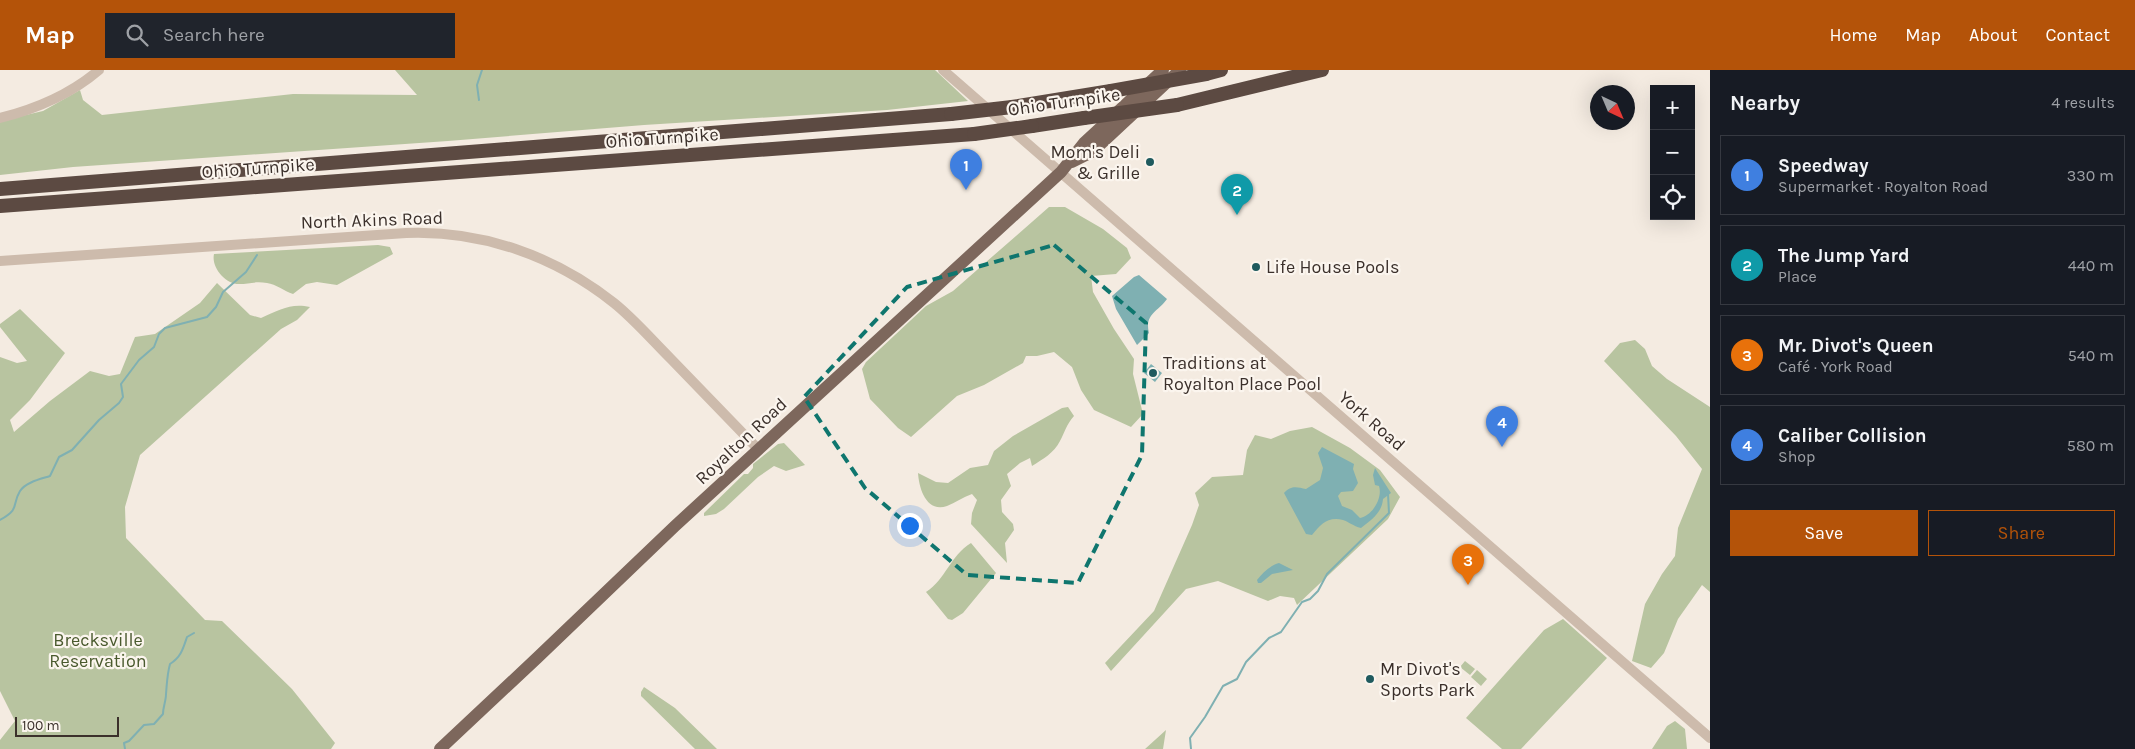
<!DOCTYPE html>
<html lang="en">
<head>
<meta charset="utf-8">
<style>
  :root { --surface:#171b24; --page:#20242c; --text:#f1f3f6; --muted:#9ea1a6; --line:#363941; --accent:#b45309 }
  body { margin:0; font-family:Karla,sans-serif; background:var(--page); color:var(--text) }
  .controls { position:absolute; right:15px; top:15px; display:grid; overflow:hidden; border-radius:0px; box-shadow:0 5px 20px #0002 }
  .controls button { width:45px; height:45px; display:grid; place-items:center; padding:0; border:0; border-bottom:1px solid var(--line); background:var(--surface); color:var(--text); font:25px sans-serif }
  .compass { position:absolute; left:1590px; top:15px; width:45px; height:45px; border-radius:50%; background:var(--surface); box-shadow:0 5px 20px #0002; rotate:136deg }
  .scale { position:absolute; left:15px; bottom:12px; width:104px; box-sizing:border-box; padding-left:5px; border:2px solid #3b302b; border-top:0; font-size:14px; line-height:18px; white-space:nowrap; color:#3b302b; -webkit-text-stroke:4px #fbf5ee; paint-order:stroke }
  .you { position:absolute; left:909px; top:455px; width:18px; height:18px; margin:-12px; border:4px solid #fff; border-radius:50%; background:#1a73e8; box-shadow:0 0 0 8px #1a73e833 }
  .badge { display:grid; place-items:center; width:32px; height:32px; border-radius:50%; background:var(--accent); color:#fff; font-size:16px; font-weight:700 }
  .pin { position:absolute; translate:-50% -41px; filter:drop-shadow(0 1px 2px #0008) }
  .pin::after { content:''; position:absolute; top:26px; width:18px; height:15px; background:inherit; clip-path:polygon(0 0,100% 0,50% 100%) }
  .list { margin:0; padding:0; list-style:none }
  h2 { display:flex; justify-content:space-between; align-items:center; height:65px; margin:0; padding:0 20px; font-size:21px }
  h2 small { font-size:16px; font-weight:400; color:var(--muted) }
  .list li { display:grid; grid-template-columns:32px 1fr auto; gap:15px; align-items:center; box-sizing:border-box; height:80px; margin:0 10px 10px; padding:0 10px; border:1px solid var(--line); border-radius:0px }
  .list b { display:block; font-size:19px; white-space:nowrap }
  .list p { margin:0; font-size:16px; white-space:nowrap; color:var(--muted) }
  .list em { font-size:16px; font-style:normal; color:var(--muted) }
  .actions { display:flex; gap:10px; padding:15px 20px }
  .actions a { flex:1; padding:11px 0; border:1px solid var(--accent); border-radius:0px; text-align:center; font-size:18px; color:var(--accent) }
  .actions .main { background:var(--accent); color:#fff }
  .icon { flex:none; width:28px; height:28px; fill:none; stroke:currentColor; stroke-width:2; stroke-linecap:round; stroke-linejoin:round }
  .map { position:relative; flex:none; width:1710px; height:679px; overflow:hidden }
  header { display:flex; align-items:center; gap:30px; box-sizing:border-box; height:70px; padding:0 25px; background:var(--accent); color:#fff }
  header strong { font-size:24px }
  nav { display:flex; gap:28px; margin-inline-start:auto; font-size:18px }
  .search { width:350px; height:45px; background:var(--page); display:flex; align-items:center; gap:12px; box-sizing:border-box; padding:0 18px; border-radius:0px; color:var(--muted); font-size:19px }
  main { display:flex }
  aside { flex:1; background:var(--surface) }
  .map>svg:first-child { display:block }
</style>
</head>
<body>
<header>
<strong>Map</strong>
<div class="search"><svg class="icon" aria-label="search" viewBox="0 0 24 24"><circle cx="10" cy="10" r="6"/><path d="M15 15l6 6"/></svg>Search here</div>
<nav><a>Home</a><a>Map</a><a>About</a><a>Contact</a></nav>
</header>
<main>
<div class="map">
<svg width="1710" height="679" viewBox="0 0 1710 679">
  <rect width="100%" height="100%" fill="#f4ebe1"/>
  <path fill="#b8c4a0" d="M395,0H935L968,31L887,40L644,55L448,71L73,97L0,105V51L43,41L80,20L83,30L102,45L293,24L417,25Z
    M1049,137H1065L1103,159L1127,178L1131,188L1116,204L1091,206L1093,222L1114,259L1134,289L1133,304L1143,344L1131,357L1094,340L1081,320L1072,297L1054,282L1037,286H1026L1023,293L984,315L957,326L911,367L898,358L870,329L862,299L866,292L926,236L953,221Z
    M378,175L390,177L393,184L337,215L317,212L306,214L293,224C284,221 276,214 267,213C255,211 249,214 239,214C225,214 211,197 214,184Z
    M217,213L250,245L261,248C280,240 290,233 310,237L297,250L281,259L140,385L125,437L126,468L205,550L222,551L292,619L335,673L331,679H0V670L15,651L0,621V287L17,293L27,291L0,257V254L20,239L65,283L30,330L10,350L14,362L50,331L90,301L109,306L120,304L135,267L155,264L200,233Z
    M1635,270L1645,279L1652,296L1667,309L1710,337V522L1702,515L1678,549L1664,583L1651,598L1632,591L1645,534L1662,504L1675,486L1678,458L1702,399L1676,366L1604,291L1620,273Z
    M1068,337L1074,346C1066,355 1065,362 1060,371C1054,383 1043,389 1032,396L1030,388L1020,393L1007,404L1011,416L1001,430L1002,442L1013,454L1014,460L1005,473L1007,493L971,454L972,443L977,430L972,424C963,427 955,433 947,436C926,443 919,418 918,403L936,412L948,413L970,398L988,395L994,381L1013,366L1062,338Z
    M1312,357L1350,378L1380,400L1400,427L1388,449L1297,535L1294,528L1280,526L1268,531L1218,511L1186,519L1111,601L1105,593L1154,541L1192,455L1199,435L1195,423L1212,407L1243,405L1247,380L1255,365L1271,369L1290,361Z
    M784,373L805,395L786,401L774,396L758,407L724,439L716,444L704,446V443L744,404H748L753,398V394L778,374Z
    M971,473L996,503L963,543L952,550L948,549L926,522C946,509 950,486 971,473Z
    M1563,549L1607,588L1521,679H1502L1466,648L1544,560Z
    M1465,591L1475,599L1470,605L1460,597Z
    M1477,600L1487,609L1481,616L1471,607Z
    M644,617L675,638L717,679H695L641,626V622Z
    M1675,651L1685,659L1687,679H1652L1667,656Z
    M1166,660L1163,679H1145Z"/>
  <path fill="#7fb0b2" d="M1139,205L1167,229C1159,241 1144,244 1149,263L1137,275L1116,239L1112,226L1134,207Z
    M1151,294L1162,303L1155,312L1144,303Z
    M1322,377L1354,394L1353,399L1358,413L1353,421L1341,422L1338,426L1342,436L1352,440L1360,448C1372,446 1383,428 1379,416L1375,415L1373,405L1375,398L1391,423L1383,429C1382,443 1371,450 1361,458C1353,456 1349,452 1343,450C1328,446 1320,455 1312,465L1306,464L1284,423C1291,415 1297,417 1306,419L1320,410L1323,398L1318,383Z
    M1279,493L1293,500L1272,504L1261,513H1258L1257,510C1263,503 1269,496 1279,493Z"/>
  <g fill="none" stroke-linecap="round" stroke-linejoin="round">
    <path stroke="#7fb0b2" stroke-width="2" d="M479,30L477,15L482,0
      M0,450C21,438 11,436 20,421C26,412 41,409 50,406L59,387L72,380L99,350L119,333L123,327L121,314L139,290L154,277L159,264L165,258L207,247L216,237L223,222L246,202L257,185
      M125,679L124,673L129,671L144,655L154,654L163,644C163,637 166,631 166,624C167,613 167,605 170,594C181,587 183,579 187,567L194,563
      M1191,679L1190,668L1205,647L1223,616L1237,609L1246,592L1269,568L1281,562L1302,532L1310,529L1318,521L1327,504L1389,443L1388,424"/>
    <path stroke="#cdbbac" stroke-width="10" d="M943,0L1710,668
      M0,48C36,39 71,24 99,0
      M0,191L406,163C482,160 555,186 614,233C634,249 652,270 671,289C700,319 729,349 758,379"/>
    <path stroke="#7d675c" stroke-width="12" d="M1072,92L1092,82L1180,0
      M440,679L537,588L675,456L1061,102L1084,73L1163,0"/>
    <path stroke="#5c4a42" stroke-width="14" d="M1206,4L1221,0
      M1177,35L1322,0
      M1012,37L1111,21
      M1032,56L1084,48
      M0,119L951,44
      M0,136L974,64"/>
    <path stroke="#5c4a42" stroke-width="14" d="M1111,21L1206,4
      M951,44L1012,37
      M1084,48L1177,35
      M974,64L1032,56"/>
  </g>
  <path fill="none" stroke="#0f766e" stroke-width="4" stroke-dasharray="10 6" stroke-linejoin="round" d="M1054,175L1146,253L1142,385L1078,513L967,505L865,418L804,327L907,217Z"/>
  <g fill="#1f5a5e" stroke="#fbf5ee" stroke-width="2">
    <circle cx="1150" cy="92" r="5"/>
    <circle cx="1256" cy="197" r="5"/>
    <circle cx="1153" cy="303" r="5"/>
    <circle cx="1370" cy="609" r="5"/>
  </g>
  <g text-anchor="middle" dominant-baseline="central" stroke-width="4.5" stroke-linejoin="round" paint-order="stroke">
    <g font-size="18" fill="#3b302b" stroke="#fbf5ee">
      <text transform="translate(1064 32) rotate(-8)">Ohio Turnpike</text>
      <text transform="translate(662 68) rotate(-4)">Ohio Turnpike</text>
      <text transform="translate(258 98) rotate(-4)">Ohio Turnpike</text>
      <text transform="translate(372 150) rotate(-2)">North Akins Road</text>
      <text transform="translate(1372 351) rotate(41)">York Road</text>
      <text transform="translate(741 371) rotate(-43)">Royalton Road</text>
    </g>
    <g font-size="18" fill="#3b302b" stroke="#fbf5ee" text-anchor="start">
      <text x="1140" y="82" text-anchor="end">Mom's Deli<tspan x="1140" dy="21">&amp; Grille</tspan></text>
      <text x="1266" y="197">Life House Pools</text>
      <text x="1163" y="293">Traditions at<tspan x="1163" dy="21">Royalton Place Pool</tspan></text>
      <text x="1380" y="599">Mr Divot's<tspan x="1380" dy="21">Sports Park</tspan></text>
    </g>
    <g font-size="18" fill="#4a5a2e" stroke="#fbf5ee">
      <text x="98" y="570">Brecksville<tspan x="98" dy="21">Reservation</tspan></text>
    </g>
  </g>
</svg>
<div class="controls">
<button>+</button>
<button>−</button>
<button><svg class="icon" aria-label="locate" viewBox="0 0 24 24"><circle cx="12" cy="12" r="6"/><path d="M12 2v4M12 18v4M2 12h4M18 12h4"/></svg></button>
</div>
<svg class="compass" viewBox="-18 -18 36 36"><path d="M0-13l5 13h-10z" fill="#e53935"/><path d="M0 13l5-13h-10z" fill="#9ea1a6"/></svg>
<div class="scale">100 m</div>
<div class="you"></div>
<div class="pin badge" style="left:966px;top:120px;background:#3f7fe0">1</div>
<div class="pin badge" style="left:1237px;top:145px;background:#0f9aa8">2</div>
<div class="pin badge" style="left:1468px;top:515px;background:#e8710a">3</div>
<div class="pin badge" style="left:1502px;top:377px;background:#3f7fe0">4</div>
</div>
<aside>
<h2>Nearby<small>4 results</small></h2>
<ul class="list">
<li><span class="badge" style="background:#3f7fe0">1</span><div><b>Speedway</b><p>Supermarket · Royalton Road</p></div><em>330 m</em></li>
<li><span class="badge" style="background:#0f9aa8">2</span><div><b>The Jump Yard</b><p>Place</p></div><em>440 m</em></li>
<li><span class="badge" style="background:#e8710a">3</span><div><b>Mr. Divot's Queen</b><p>Café · York Road</p></div><em>540 m</em></li>
<li><span class="badge" style="background:#3f7fe0">4</span><div><b>Caliber Collision</b><p>Shop</p></div><em>580 m</em></li>
</ul>
<div class="actions"><a class="main">Save</a><a>Share</a></div>
</aside>
</main>
</body>
</html>
